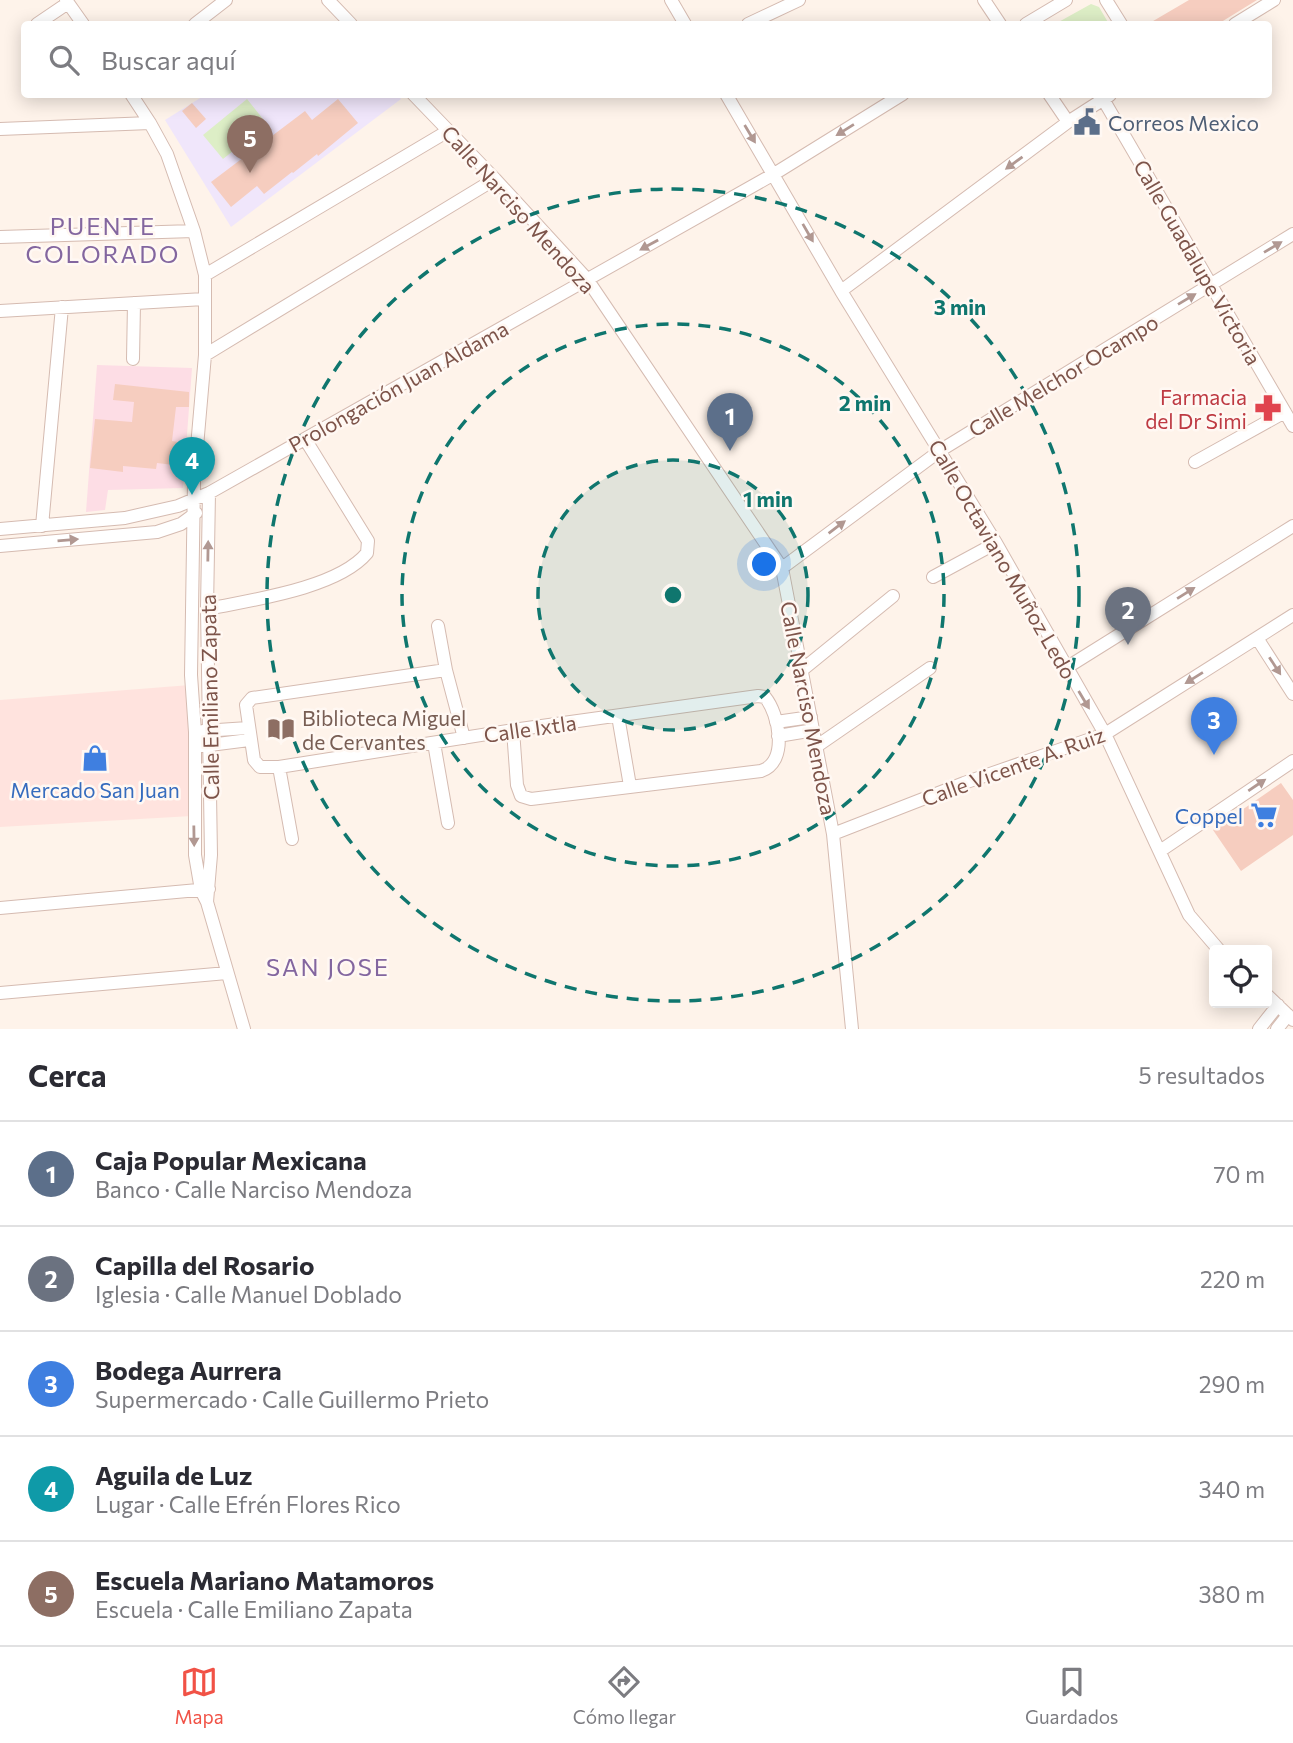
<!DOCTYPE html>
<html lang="es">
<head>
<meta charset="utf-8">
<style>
  :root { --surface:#fff; --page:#f7f7f7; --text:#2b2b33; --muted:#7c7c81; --line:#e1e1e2; --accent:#f15246 }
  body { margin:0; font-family:Commissioner,sans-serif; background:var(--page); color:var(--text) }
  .controls { position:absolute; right:21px; bottom:21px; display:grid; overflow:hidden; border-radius:7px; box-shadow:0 4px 18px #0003 }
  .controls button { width:63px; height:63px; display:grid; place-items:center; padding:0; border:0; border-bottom:2px solid var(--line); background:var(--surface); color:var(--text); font:35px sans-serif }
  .you { position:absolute; left:765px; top:565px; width:24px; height:24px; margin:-18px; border:5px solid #fff; border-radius:50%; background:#1a73e8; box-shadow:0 0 0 10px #1a73e833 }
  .badge { display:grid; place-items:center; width:46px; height:46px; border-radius:50%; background:var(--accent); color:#fff; font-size:23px; font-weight:700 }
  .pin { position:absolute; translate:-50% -58px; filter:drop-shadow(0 2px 4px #0008) }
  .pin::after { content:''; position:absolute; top:37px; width:24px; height:21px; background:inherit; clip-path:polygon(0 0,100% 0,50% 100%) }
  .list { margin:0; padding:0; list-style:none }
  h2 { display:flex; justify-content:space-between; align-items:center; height:91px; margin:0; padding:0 28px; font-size:30px }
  h2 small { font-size:23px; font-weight:400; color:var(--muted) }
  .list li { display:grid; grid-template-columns:46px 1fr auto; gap:21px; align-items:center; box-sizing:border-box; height:105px; padding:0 28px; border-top:2px solid var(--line) }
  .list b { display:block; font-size:26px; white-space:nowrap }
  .list p { margin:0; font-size:23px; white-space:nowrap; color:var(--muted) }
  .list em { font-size:23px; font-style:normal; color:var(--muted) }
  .icon { flex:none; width:38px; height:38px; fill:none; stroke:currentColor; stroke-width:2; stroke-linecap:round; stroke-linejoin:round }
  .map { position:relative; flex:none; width:1293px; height:1029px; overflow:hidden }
  .search { position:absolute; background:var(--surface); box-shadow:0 4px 18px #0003; left:21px; right:21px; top:21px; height:77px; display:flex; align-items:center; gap:18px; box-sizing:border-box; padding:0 24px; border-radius:7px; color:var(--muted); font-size:26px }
  .sheet { height:616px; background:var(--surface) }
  nav { display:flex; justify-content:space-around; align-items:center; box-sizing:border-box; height:98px; border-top:2px solid var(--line); background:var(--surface); font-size:19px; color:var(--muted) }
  nav a { display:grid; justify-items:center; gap:4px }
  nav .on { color:var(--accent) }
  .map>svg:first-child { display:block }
</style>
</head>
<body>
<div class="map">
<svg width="1293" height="1029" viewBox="0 0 1293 1029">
  <rect width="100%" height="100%" fill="#fef3ea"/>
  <path fill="#ffe3de" d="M190,685L192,816L0,827V700Z"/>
  <path fill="#f0e6fb" d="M397,94L401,99L231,227L165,120L205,95Z"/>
  <path fill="#fddde5" d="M97,365L192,368L183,488L108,490L105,510L86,512Z"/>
  <path fill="#ddeec6" d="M1091,4L1099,7L1109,24H1055Z
    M247,99L267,124L223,159L203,135Z"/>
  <path fill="#f6cdbf" d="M1189,0H1257L1218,24H1148Z
    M338,99L358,123L318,156L317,154L293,173L292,172L264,194L257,186L231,207L211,182L305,111L312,120Z
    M192,103L206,119L196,128L182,111Z
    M115,384L189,392V407H176L172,441L184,443L182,466L157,463L156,469L123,466V472L90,468L95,419L132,422L134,402L113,400Z
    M1281,783L1293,800V835L1241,871L1213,830Z"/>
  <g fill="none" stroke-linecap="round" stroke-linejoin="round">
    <defs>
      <path id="minor" d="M66,0L83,24
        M328,0L351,24
        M671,0L685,24
        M984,0L1000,24
        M1106,0L1121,24
        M37,24L68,3
        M195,24L226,0
        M748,24L799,0
        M1026,24L1066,0
        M1235,24L1274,0
        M131,94L150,123L167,154L194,231L205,275V355L194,481L191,675L195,732V855L201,890L207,902L244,1029
        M413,94L495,179L587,279L782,568L833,834L852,1029
        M726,94L841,291L996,543L1105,734L1189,915L1219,950
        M1049,94L1068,122
        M1103,99L1293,426
        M0,129L150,123
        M0,237L194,231
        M205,275L448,131
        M841,291L1068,122L1110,95
        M0,311L204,299
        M205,355L495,179
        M133,359L134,303
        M1195,462L1285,412
        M42,526L62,307
        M0,529L125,518L178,506L209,493L774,174L903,94
        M0,546L157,532L181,524L196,513
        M782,568L941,450L1293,234
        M933,577L996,543
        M207,609C252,600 338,588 367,553L368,541L305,439
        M438,626L446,670L464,738
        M1257,638L1293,694
        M1066,668L1293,526
        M446,670L252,698L246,705L254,760L260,767H279L513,730L758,696L765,697C779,714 789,762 761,771L531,799L521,796L517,785L513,730
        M802,670L893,596
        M618,716L630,786
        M776,722L811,717
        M203,731L248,728
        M778,736L814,730
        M434,743L448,823
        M202,746L249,740
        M817,746L930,668
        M279,767L292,839
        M833,834L964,783L1105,734L1293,615
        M1160,851L1293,761
        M207,902L211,855L207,609L209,493
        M0,908L209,889
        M0,993L227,973
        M1267,995L1293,1020
        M1259,1029L1278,1005
        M1277,1029L1288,1015"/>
    </defs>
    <use href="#minor" stroke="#d5bbb1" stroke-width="14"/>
    <use href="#minor" stroke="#fff" stroke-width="12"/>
  </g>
  <defs><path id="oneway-solid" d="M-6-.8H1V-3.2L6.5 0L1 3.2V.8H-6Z" transform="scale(1.75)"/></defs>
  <g fill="#b19892">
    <use href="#oneway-solid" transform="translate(845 130) rotate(148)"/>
    <use href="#oneway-solid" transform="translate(750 134) rotate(59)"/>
    <use href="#oneway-solid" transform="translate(1014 163) rotate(144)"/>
    <use href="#oneway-solid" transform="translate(808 233) rotate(60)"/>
    <use href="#oneway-solid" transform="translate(649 245) rotate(151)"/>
    <use href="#oneway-solid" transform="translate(1273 247) rotate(-31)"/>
    <use href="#oneway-solid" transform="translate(1187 299) rotate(-31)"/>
    <use href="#oneway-solid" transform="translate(837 527) rotate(-37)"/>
    <use href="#oneway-solid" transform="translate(68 540) rotate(-5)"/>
    <use href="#oneway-solid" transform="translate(208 551) rotate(-89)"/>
    <use href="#oneway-solid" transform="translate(1186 593) rotate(-32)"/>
    <use href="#oneway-solid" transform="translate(1275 666) rotate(57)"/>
    <use href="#oneway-solid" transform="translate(1194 678) rotate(148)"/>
    <use href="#oneway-solid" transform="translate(1084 700) rotate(59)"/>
    <use href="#oneway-solid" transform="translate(1257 785) rotate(-34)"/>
    <use href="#oneway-solid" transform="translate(194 836) rotate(89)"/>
  </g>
  <circle cx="673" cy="595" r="135" fill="#0f766e" fill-opacity=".12"/>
  <g fill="none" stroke="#0f766e" stroke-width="3.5" stroke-dasharray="12 9">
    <circle cx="673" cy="595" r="135"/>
    <circle cx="673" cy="595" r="271"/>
    <circle cx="673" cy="595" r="406"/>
  </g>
  <defs>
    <symbol id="civic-bare" viewBox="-9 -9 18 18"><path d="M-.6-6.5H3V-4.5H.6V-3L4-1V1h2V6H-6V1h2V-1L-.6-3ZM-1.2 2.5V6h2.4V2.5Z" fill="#5c6f8a" stroke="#fff8f3" stroke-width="2.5" paint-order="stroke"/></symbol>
    <symbol id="pharmacy-bare" viewBox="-9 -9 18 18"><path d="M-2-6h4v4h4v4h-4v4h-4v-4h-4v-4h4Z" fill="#e0444e" stroke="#fff8f3" stroke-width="2.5" paint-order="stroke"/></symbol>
    <symbol id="library-bare" viewBox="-9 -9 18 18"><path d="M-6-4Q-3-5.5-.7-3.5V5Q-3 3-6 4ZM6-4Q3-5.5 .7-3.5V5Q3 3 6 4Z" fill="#8d6e63" stroke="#fff8f3" stroke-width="2.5" paint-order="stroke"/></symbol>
    <symbol id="shop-bare" viewBox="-9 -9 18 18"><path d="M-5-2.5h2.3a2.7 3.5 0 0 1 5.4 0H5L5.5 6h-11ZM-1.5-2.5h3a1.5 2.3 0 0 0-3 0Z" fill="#3f7fe0" stroke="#fff8f3" stroke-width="2.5" paint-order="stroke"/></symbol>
    <symbol id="supermarket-bare" viewBox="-9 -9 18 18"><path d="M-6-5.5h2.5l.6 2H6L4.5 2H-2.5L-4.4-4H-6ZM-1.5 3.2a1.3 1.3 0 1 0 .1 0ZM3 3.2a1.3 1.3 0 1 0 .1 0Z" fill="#3f7fe0" stroke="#fff8f3" stroke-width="2.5" paint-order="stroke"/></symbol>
  </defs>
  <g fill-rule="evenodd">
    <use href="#civic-bare" x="1068" y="103" width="38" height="38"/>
    <use href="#pharmacy-bare" x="1249" y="389" width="38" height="38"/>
    <use href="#library-bare" x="262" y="710" width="38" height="38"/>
    <use href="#shop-bare" x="76" y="739" width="38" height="38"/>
    <use href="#supermarket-bare" x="1245" y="796" width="38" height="38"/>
  </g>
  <g text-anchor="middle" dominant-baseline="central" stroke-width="5" stroke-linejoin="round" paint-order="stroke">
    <g font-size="21" fill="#4e5e75" stroke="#fff8f3" text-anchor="start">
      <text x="1108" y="122">Correos Mexico</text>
    </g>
    <g font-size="21" fill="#7d544a" stroke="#fff8f3">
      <text transform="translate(519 209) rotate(48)">Calle Narciso Mendoza</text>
      <text transform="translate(1198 262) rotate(60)">Calle Guadalupe Victoria</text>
      <text transform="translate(1063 375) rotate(-31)">Calle Melchor Ocampo</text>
      <text transform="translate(398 386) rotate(-29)">Prolongación Juan Aldama</text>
      <text transform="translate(1003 559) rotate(60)">Calle Octaviano Muñoz Ledo</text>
      <text transform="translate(209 697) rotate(-91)">Calle Emiliano Zapata</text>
      <text transform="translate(809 708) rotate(79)">Calle Narciso Mendoza</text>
      <text transform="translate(530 728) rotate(-8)">Calle Ixtla</text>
      <text transform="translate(1013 766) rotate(-20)">Calle Vicente A. Ruiz</text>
    </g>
    <g font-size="21" fill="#be3a42" stroke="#fff8f3" text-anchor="end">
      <text x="1247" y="396">Farmacia<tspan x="1247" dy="24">del Dr Simi</tspan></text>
    </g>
    <g font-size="21" fill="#785e54" stroke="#fff8f3" text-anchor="start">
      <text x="302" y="717">Biblioteca Miguel<tspan x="302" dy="24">de Cervantes</tspan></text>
    </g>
    <g font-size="21" fill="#366cbe" stroke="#fff8f3">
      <text x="95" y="789">Mercado San Juan</text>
      <text x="1243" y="815" text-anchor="end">Coppel</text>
    </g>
    <g font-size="24" letter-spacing="2" fill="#83669f" stroke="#fff8f3">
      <text x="103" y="225">PUENTE<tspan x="103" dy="28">COLORADO</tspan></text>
      <text x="328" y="966">SAN JOSE</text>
    </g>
  </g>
  <circle cx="673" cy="595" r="10" fill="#0f766e" stroke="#fff8f3" stroke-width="3.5"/>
  <g font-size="21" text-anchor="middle" font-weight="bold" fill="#0f766e" stroke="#fff8f3" stroke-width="5" stroke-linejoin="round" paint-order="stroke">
    <text x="960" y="315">3 min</text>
    <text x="865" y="411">2 min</text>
    <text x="768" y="507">1 min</text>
  </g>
</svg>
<div class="controls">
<button><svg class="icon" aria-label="locate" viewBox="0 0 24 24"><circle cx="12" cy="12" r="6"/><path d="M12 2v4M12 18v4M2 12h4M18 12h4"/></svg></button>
</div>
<div class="you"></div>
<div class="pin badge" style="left:730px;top:451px;background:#5c6f8a">1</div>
<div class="pin badge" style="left:1128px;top:645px;background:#6b7280">2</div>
<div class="pin badge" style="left:1214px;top:755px;background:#3f7fe0">3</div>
<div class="pin badge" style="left:192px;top:495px;background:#0f9aa8">4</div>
<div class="pin badge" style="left:250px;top:173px;background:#8d6e63">5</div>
<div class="search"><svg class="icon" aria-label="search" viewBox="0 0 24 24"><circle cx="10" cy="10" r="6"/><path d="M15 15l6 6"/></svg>Buscar aquí</div>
</div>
<section class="sheet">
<h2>Cerca<small>5 resultados</small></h2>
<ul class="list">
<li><span class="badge" style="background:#5c6f8a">1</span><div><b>Caja Popular Mexicana</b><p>Banco · Calle Narciso Mendoza</p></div><em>70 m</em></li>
<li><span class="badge" style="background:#6b7280">2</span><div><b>Capilla del Rosario</b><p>Iglesia · Calle Manuel Doblado</p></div><em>220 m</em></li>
<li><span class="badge" style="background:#3f7fe0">3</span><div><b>Bodega Aurrera</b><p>Supermercado · Calle Guillermo Prieto</p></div><em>290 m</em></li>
<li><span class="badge" style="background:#0f9aa8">4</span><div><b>Aguila de Luz</b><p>Lugar · Calle Efrén Flores Rico</p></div><em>340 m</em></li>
<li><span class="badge" style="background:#8d6e63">5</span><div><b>Escuela Mariano Matamoros</b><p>Escuela · Calle Emiliano Zapata</p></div><em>380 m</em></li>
</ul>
</section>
<nav>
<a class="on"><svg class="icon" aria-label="map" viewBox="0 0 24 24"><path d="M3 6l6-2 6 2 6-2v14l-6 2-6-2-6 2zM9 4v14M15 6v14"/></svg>Mapa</a>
<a><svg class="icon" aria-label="directions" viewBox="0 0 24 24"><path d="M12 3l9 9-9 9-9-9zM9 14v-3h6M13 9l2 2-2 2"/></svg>Cómo llegar</a>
<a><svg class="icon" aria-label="saved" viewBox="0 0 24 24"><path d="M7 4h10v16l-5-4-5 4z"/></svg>Guardados</a>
</nav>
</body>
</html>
